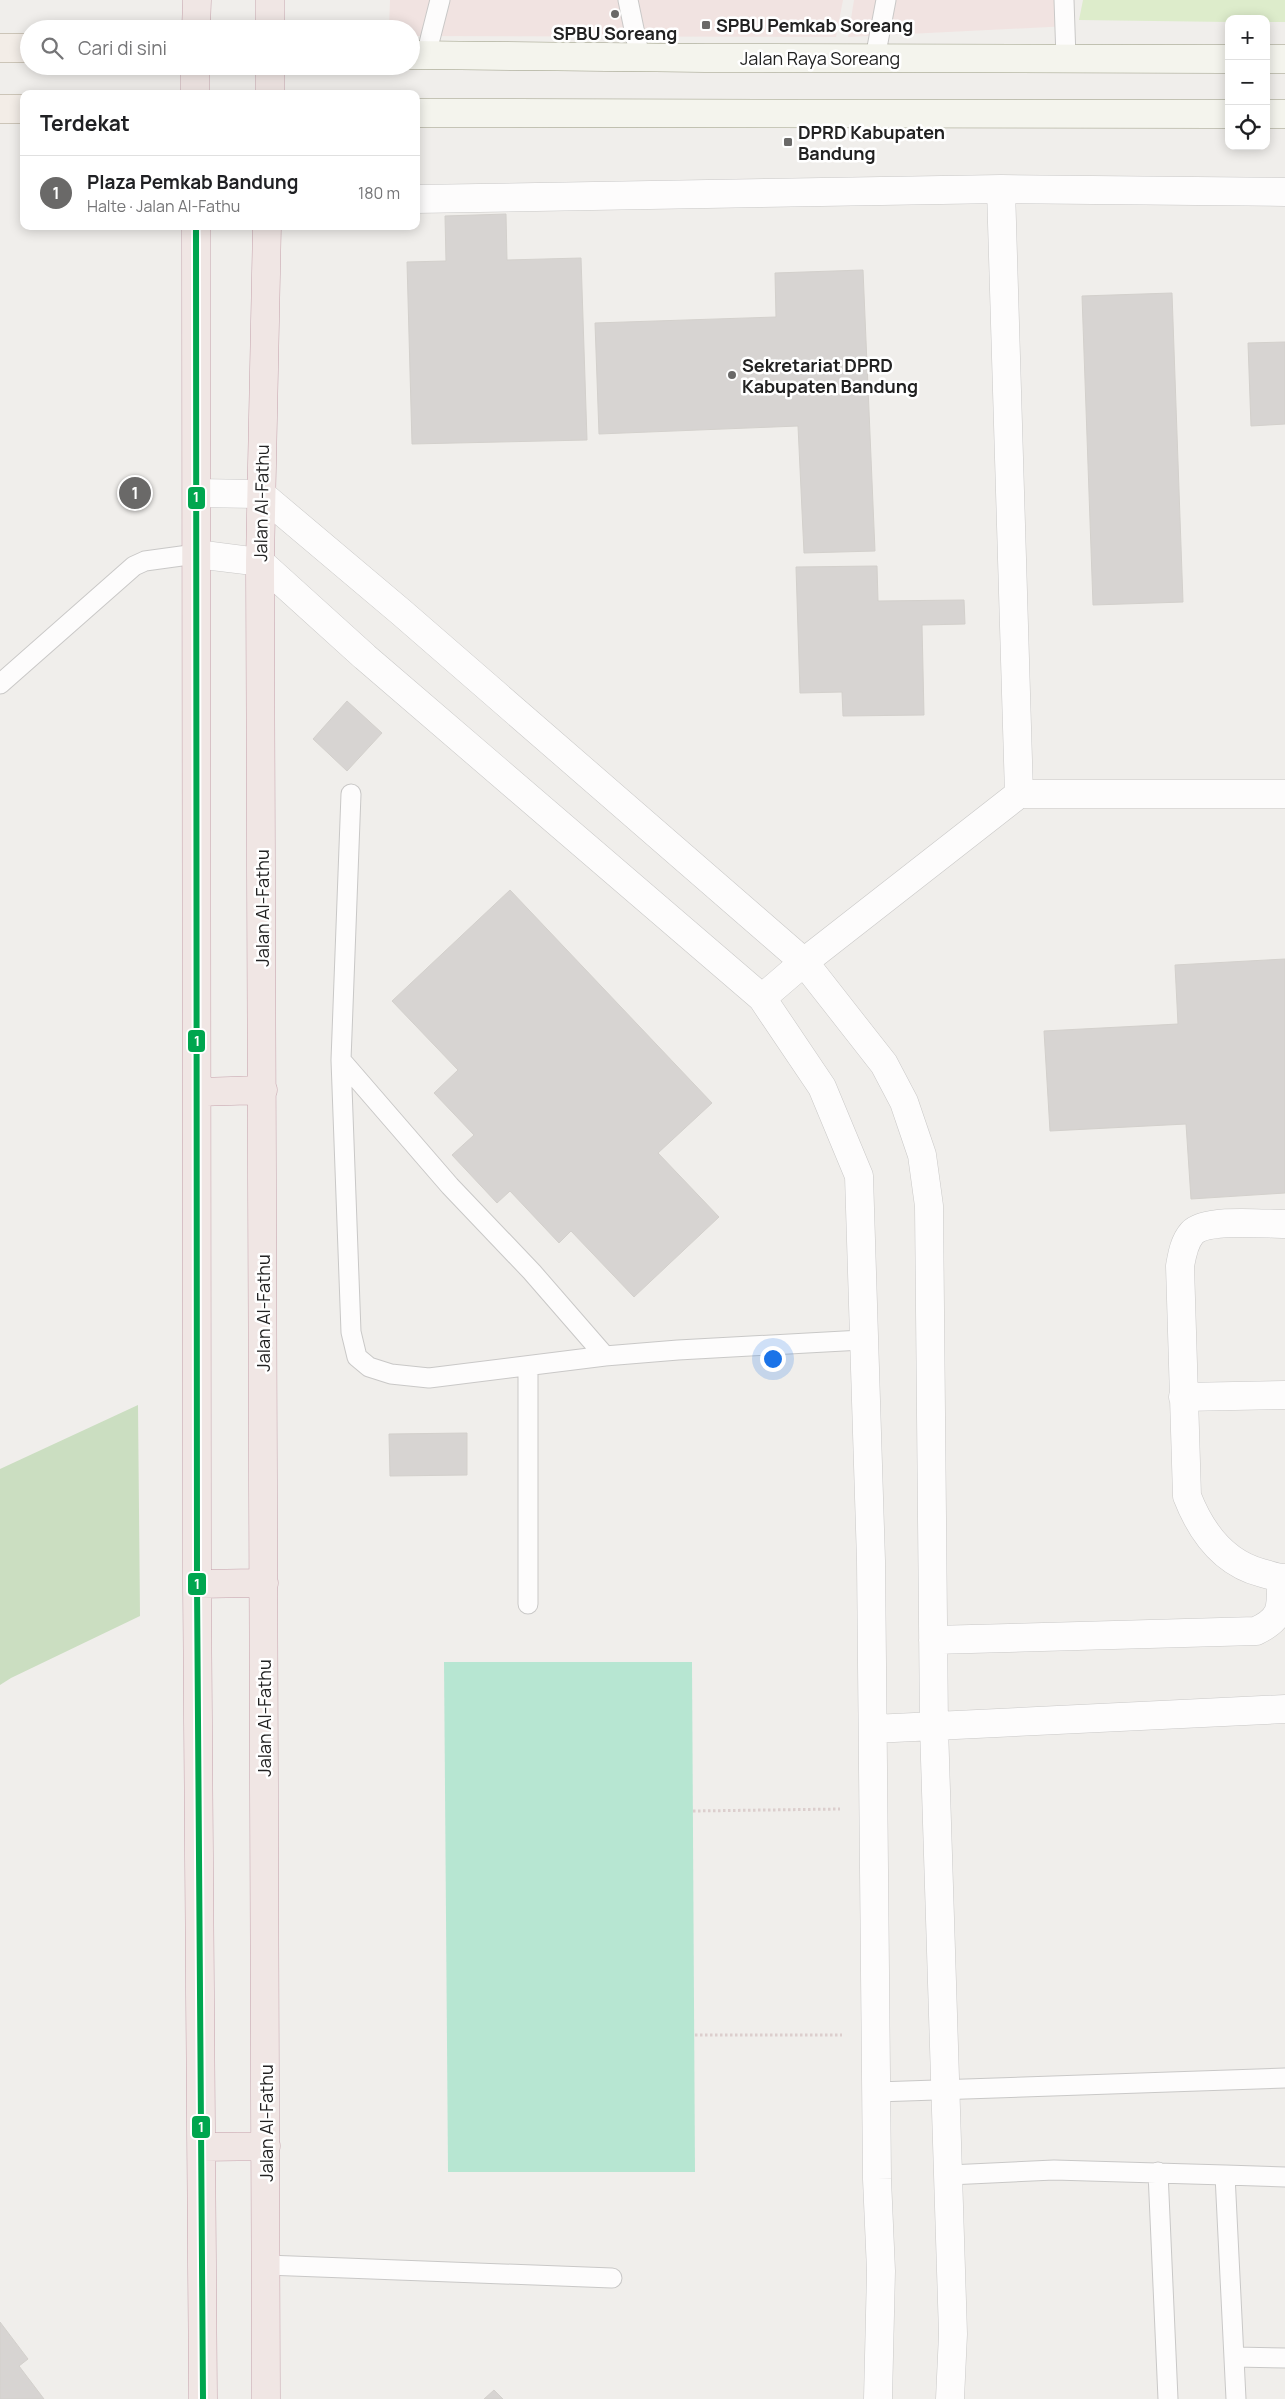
<!DOCTYPE html>
<html lang="id">
<head>
<meta charset="utf-8">
<style>
  :root { --surface:#fff; --page:#f2f2f2; --text:#202124; --muted:#757577; --line:#e0e0e0; --accent:#6a6968 }
  body { margin:0; font-family:Manrope,sans-serif; background:var(--page); color:var(--text) }
  .controls { position:absolute; right:15px; top:15px; display:grid; overflow:hidden; border-radius:10px; box-shadow:0 2px 12px #0003 }
  .controls button { width:45px; height:45px; display:grid; place-items:center; padding:0; border:0; border-bottom:1px solid var(--line); background:var(--surface); color:var(--text); font:25px sans-serif }
  .you { position:absolute; left:772px; top:1358px; width:18px; height:18px; margin:-12px; border:4px solid #fff; border-radius:50%; background:#1a73e8; box-shadow:0 0 0 8px #1a73e833 }
  .badge { display:grid; place-items:center; width:32px; height:32px; border-radius:50%; background:var(--accent); color:#fff; font-size:16px; font-weight:700 }
  .pin { position:absolute; translate:-50% -50%; border:2px solid #fff; box-shadow:0 1px 5px #0006 }
  .list { margin:0; padding:0; list-style:none }
  h2 { display:flex; justify-content:space-between; align-items:center; height:65px; margin:0; padding:0 20px; font-size:21px }
  h2 small { font-size:16px; font-weight:400; color:var(--muted) }
  .list li { display:grid; grid-template-columns:32px 1fr auto; gap:15px; align-items:center; box-sizing:border-box; height:75px; padding:0 20px; border-top:1px solid var(--line) }
  .list b { display:block; font-size:19px; white-space:nowrap }
  .list p { margin:0; font-size:16px; white-space:nowrap; color:var(--muted) }
  .list em { font-size:16px; font-style:normal; color:var(--muted) }
  .icon { flex:none; width:28px; height:28px; fill:none; stroke:currentColor; stroke-width:2; stroke-linecap:round; stroke-linejoin:round }
  .map { position:relative; flex:none; width:1285px; height:2399px; overflow:hidden }
  .search { position:absolute; background:var(--surface); box-shadow:0 2px 12px #0003; left:20px; top:20px; width:400px; height:55px; display:flex; align-items:center; gap:12px; box-sizing:border-box; padding:0 18px; border-radius:28px; color:var(--muted); font-size:19px }
  .panel { position:absolute; background:var(--surface); box-shadow:0 2px 12px #0003; left:20px; top:90px; width:400px; height:140px; border-radius:10px }
  .map>svg:first-child { display:block }
</style>
</head>
<body>
<div class="map">
<svg width="1285" height="2399" viewBox="0 0 1285 2399">
  <rect width="100%" height="100%" fill="#f0eeeb"/>
  <path fill="#f1e3e1" d="M390,0H843L836,37L411,36V29H389Z
    M854,0H1074L1069,26L848,37Z"/>
  <path fill="#ddeccb" d="M1083,0H1285V22H1266V19H1229V22L1079,20Z"/>
  <path fill="#cbdec1" d="M138,1405L140,1616L11,1678L0,1685V1469Z"/>
  <path fill="#b7e6d2" d="M444,1662H692L695,2172H448Z"/>
  <path fill="#d7d4d2" stroke="#d3d0cc" d="M506,214L507,260L581,258L587,440L412,444L407,262L446,261L445,216Z
    M863,270L875,551L804,553L798,426L599,434L595,323L776,317L775,273Z
    M1172,293L1183,602L1093,605L1082,296Z
    M1285,342V424L1251,426L1248,343Z
    M877,566L878,601L964,600L965,624L922,625L924,715L843,716L842,692L800,693L796,567Z
    M347,701L382,733L347,771L313,739Z
    M510,890L712,1103L658,1153L719,1217L634,1297L571,1231L559,1243L510,1191L497,1203L452,1155L474,1135L434,1093L458,1070L392,1001Z
    M1285,959V1193L1191,1199L1186,1124L1050,1131L1044,1031L1178,1024L1175,965Z
    M467,1433V1475L390,1476L389,1434Z
    M0,2322L28,2359L19,2366L44,2399H0Z
    M494,2390L503,2399H484Z"/>
  <g fill="none" stroke-linecap="round" stroke-linejoin="round">
    <defs>
      <path id="service" d="M628,0L640,58
        M1064,0L1066,58
        M426,55L440,0
        M875,58L886,0
        M0,684L134,566L145,561L196,554
        M351,794L341,1060L351,1332L357,1357L369,1367L391,1374L429,1378L605,1356
        M341,1060L450,1186L532,1272L605,1356L678,1350L862,1340
        M528,1604V1366
        M876,2092L1285,2078
        M1158,2172L1168,2399
        M949,2175L1054,2170L1225,2175L1236,2399
        M1225,2175L1285,2177
        M266,2265L612,2278
        M1235,2357L1285,2358"/>
      <path id="minor" d="M1001,189L1285,192
        M416,199L1001,189L1019,794
        M197,493L261,494L401,612L804,962L884,1064L904,1102L922,1155L929,1206L934,1727L953,2334L950,2399
        M196,554L260,562L365,657L762,998L822,1087L859,1176L871,1561L877,2179L881,2271L878,2399
        M762,998L804,962L1019,794H1285
        M1285,1224C1264,1224 1206,1218 1192,1233C1184,1242 1182,1255 1180,1266L1187,1496C1201,1532 1223,1563 1262,1573C1270,1575 1277,1578 1285,1578
        M1183,1397L1285,1395
        M933,1640L1256,1631C1284,1618 1281,1606 1281,1578
        M873,1729L1285,1709"/>
      <path id="secondary" d="M411,55L705,58L1229,59
        M1266,59H1285
        M416,113L1229,114
        M1266,114H1285"/>
      <path id="primary" d="M0,48H29
        M0,109H24"/>
      <path id="trunk" d="M196,29L197,0
        M270,29V0
        M195,66V94
        M270,94V66
        M196,226L197,1584L203,2399
        M198,1092L263,1090
        M197,1584L264,1583
        M202,2147L266,2146
        M266,2399L260,562L267,226"/>
    </defs>
    <use href="#service" stroke="#c9c8c7" stroke-width="21"/>
    <use href="#minor" stroke="#c9c8c7" stroke-width="29"/>
    <use href="#secondary" stroke="#999a82" stroke-width="29"/>
    <use href="#primary" stroke="#a79c86" stroke-width="29"/>
    <use href="#trunk" stroke="#c5a2ac" stroke-width="29"/>
    <path stroke="#dccecd" stroke-width="3" stroke-dasharray="2.5 2.5" stroke-linecap="butt" d="M693,1811L840,1809
      M695,2035H842"/>
    <use href="#service" stroke="#fdfcfc" stroke-width="19"/>
    <use href="#minor" stroke="#fdfcfc" stroke-width="28"/>
    <use href="#secondary" stroke="#f4f4ed" stroke-width="28"/>
    <use href="#primary" stroke="#f3ede7" stroke-width="28"/>
    <use href="#trunk" stroke="#f0e6e4" stroke-width="28"/>
    <defs>
      <path id="bus-1" d="M196,226L197,1584L203,2399"/>
    </defs>
    <use href="#bus-1" stroke="#fff" stroke-width="10"/>
    <use href="#bus-1" stroke="#00a64f" stroke-width="6"/>
  </g>
  <g fill="#6a6968" stroke="#fff" stroke-width="2">
    <circle cx="615" cy="14" r="5"/>
    <rect x="701" y="20" width="10" height="10" rx="2.5"/>
    <rect x="783" y="137" width="10" height="10" rx="2.5"/>
    <circle cx="732" cy="375" r="5"/>
  </g>
  <g text-anchor="middle" dominant-baseline="central" stroke-width="5" stroke-linejoin="round" paint-order="stroke">
    <g font-size="18" font-weight="bold" fill="#222" stroke="#fff" text-anchor="start">
      <text x="716" y="25">SPBU Pemkab Soreang</text>
      <text x="615" y="33" text-anchor="middle">SPBU Soreang</text>
      <text x="798" y="132">DPRD Kabupaten<tspan x="798" dy="21">Bandung</tspan></text>
      <text x="742" y="365">Sekretariat DPRD<tspan x="742" dy="21">Kabupaten Bandung</tspan></text>
    </g>
    <g font-size="18" fill="#222" stroke="#fff">
      <text x="820" y="58">Jalan Raya Soreang</text>
      <text transform="translate(261 503) rotate(-89)">Jalan Al-Fathu</text>
      <text transform="translate(262 908) rotate(-90)">Jalan Al-Fathu</text>
      <text transform="translate(263 1313) rotate(-90)">Jalan Al-Fathu</text>
      <text transform="translate(264 1718) rotate(-90)">Jalan Al-Fathu</text>
      <text transform="translate(266 2123) rotate(-90)">Jalan Al-Fathu</text>
    </g>
  </g>
  <g stroke="#fff" stroke-width="2">
    <rect x="187" y="486" width="19" height="24" rx="5" fill="#00a64f"/>
    <rect x="187" y="1029" width="19" height="24" rx="5" fill="#00a64f"/>
    <rect x="187" y="1572" width="20" height="24" rx="5" fill="#00a64f"/>
    <rect x="191" y="2115" width="20" height="24" rx="5" fill="#00a64f"/>
  </g>
  <g font-size="14" text-anchor="middle" font-weight="bold" fill="#fff">
    <text x="196" y="502">1</text>
    <text x="197" y="1046">1</text>
    <text x="197" y="1589">1</text>
    <text x="201" y="2132">1</text>
  </g>
</svg>
<div class="controls">
<button>+</button>
<button>−</button>
<button><svg class="icon" aria-label="locate" viewBox="0 0 24 24"><circle cx="12" cy="12" r="6"/><path d="M12 2v4M12 18v4M2 12h4M18 12h4"/></svg></button>
</div>
<div class="you"></div>
<div class="pin badge" style="left:135px;top:493px">1</div>
<div class="search"><svg class="icon" aria-label="search" viewBox="0 0 24 24"><circle cx="10" cy="10" r="6"/><path d="M15 15l6 6"/></svg>Cari di sini</div>
<section class="panel">
<h2>Terdekat<small></small></h2>
<ul class="list">
<li><span class="badge">1</span><div><b>Plaza Pemkab Bandung</b><p>Halte · Jalan Al-Fathu</p></div><em>180 m</em></li>
</ul>
</section>
</div>
</body>
</html>
